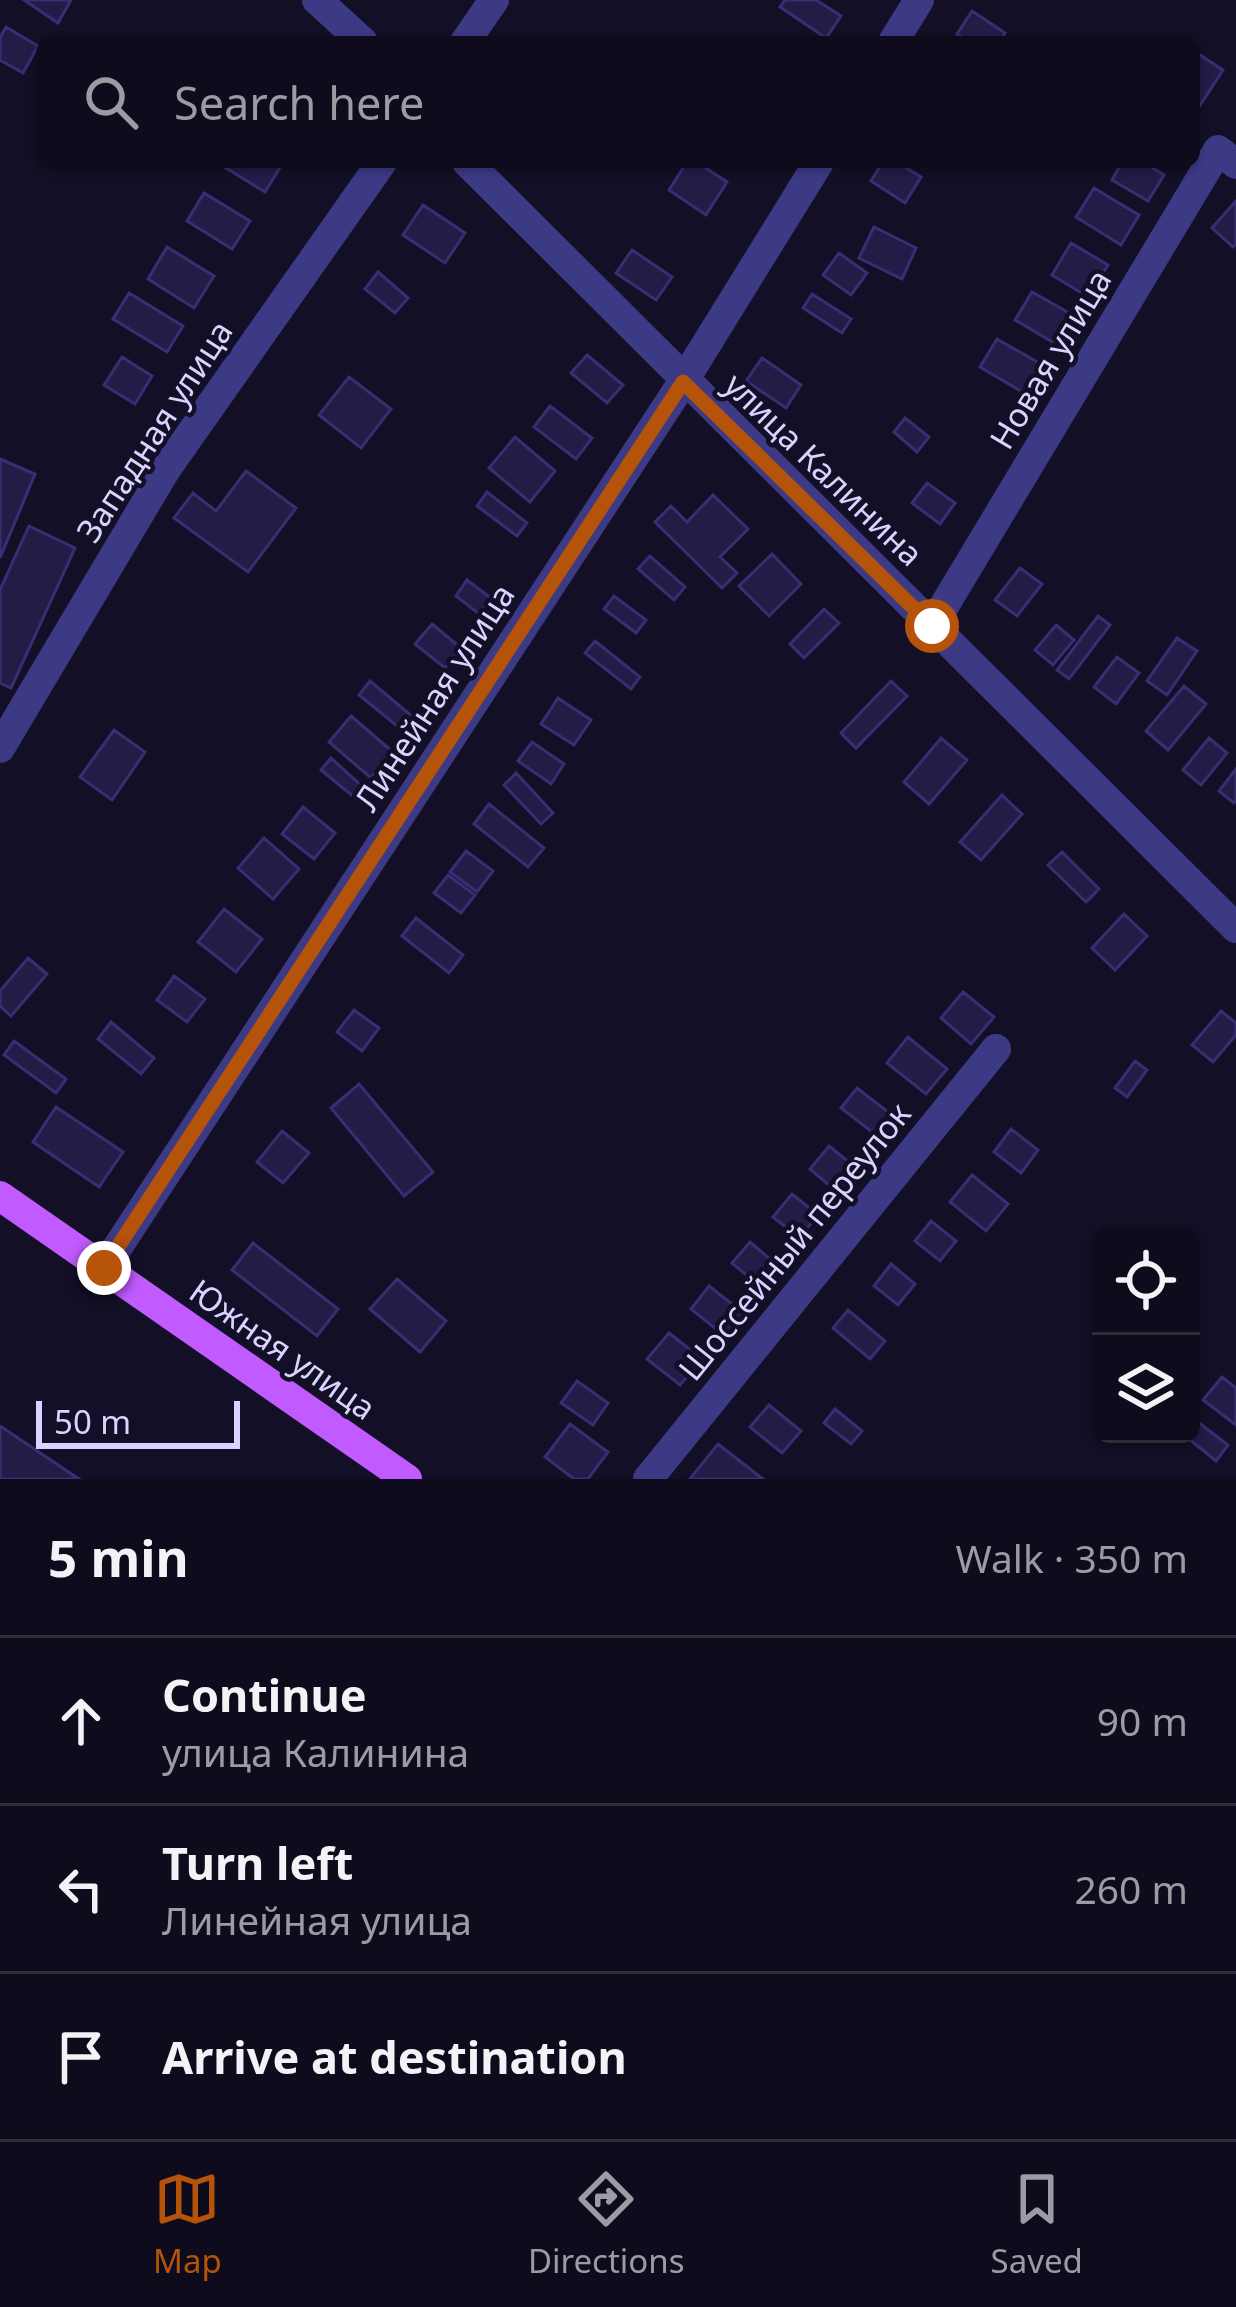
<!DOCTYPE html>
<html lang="en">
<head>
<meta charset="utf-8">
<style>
  :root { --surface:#0e0b1c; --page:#1c1929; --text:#f1f3f6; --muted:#9b9ba3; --line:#2e2b3b; --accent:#b45309 }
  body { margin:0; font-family:"Noto Sans",sans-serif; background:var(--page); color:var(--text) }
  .controls { position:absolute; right:36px; bottom:36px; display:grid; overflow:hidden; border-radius:18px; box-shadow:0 3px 9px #0004 }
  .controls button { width:108px; height:108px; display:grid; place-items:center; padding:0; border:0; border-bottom:3px solid var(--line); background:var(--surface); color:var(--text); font:60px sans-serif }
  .scale { position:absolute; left:36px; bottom:30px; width:204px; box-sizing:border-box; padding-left:12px; border:6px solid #d9d4ff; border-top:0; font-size:33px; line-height:42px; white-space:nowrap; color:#d9d4ff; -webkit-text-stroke:9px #130f26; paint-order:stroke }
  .stop { position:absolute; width:36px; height:36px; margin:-27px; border:9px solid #b45309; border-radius:50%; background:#fff }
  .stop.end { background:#b45309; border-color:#fff; box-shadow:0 3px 12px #0008 }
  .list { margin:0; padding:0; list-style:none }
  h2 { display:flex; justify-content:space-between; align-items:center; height:156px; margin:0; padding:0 48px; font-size:51px }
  h2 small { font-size:39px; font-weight:400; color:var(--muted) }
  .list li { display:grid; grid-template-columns:78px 1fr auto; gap:36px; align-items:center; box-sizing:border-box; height:168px; padding:0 48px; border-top:3px solid var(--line) }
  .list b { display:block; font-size:45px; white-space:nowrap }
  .list p { margin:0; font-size:39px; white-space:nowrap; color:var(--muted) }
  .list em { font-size:39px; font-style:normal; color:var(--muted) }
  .icon { flex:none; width:66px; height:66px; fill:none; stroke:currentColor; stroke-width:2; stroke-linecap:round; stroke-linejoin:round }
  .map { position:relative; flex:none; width:1236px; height:1479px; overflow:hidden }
  .search { position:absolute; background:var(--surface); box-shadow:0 3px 9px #0004; left:36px; right:36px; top:36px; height:132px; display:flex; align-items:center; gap:30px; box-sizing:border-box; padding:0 42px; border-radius:18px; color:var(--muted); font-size:45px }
  .sheet { height:660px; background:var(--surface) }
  nav { display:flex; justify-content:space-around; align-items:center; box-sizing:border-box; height:168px; border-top:3px solid var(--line); background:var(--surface); font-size:33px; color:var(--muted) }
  nav a { display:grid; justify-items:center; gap:6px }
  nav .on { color:var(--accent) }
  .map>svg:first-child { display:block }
</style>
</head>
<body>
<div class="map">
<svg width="1236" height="1479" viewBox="0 0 1236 1479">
  <rect width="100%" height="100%" fill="#130f26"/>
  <path fill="#241b47" stroke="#3b2d73" stroke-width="3" d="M24,0H71L58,23Z
    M785,0H816L841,16L826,38L780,7Z
    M972,11L1005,33L1000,42H969L957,34Z
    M6,27L38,46L23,73L0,60V38Z
    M1194,51L1223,70L1199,107L1194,104Z
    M226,162H275L281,166L265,192L223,166Z
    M687,162H697L727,182L706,215L669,190Z
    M883,162H897L921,177L905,203L871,181Z
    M1122,162H1143L1164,175L1148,201L1112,180Z
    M1094,188L1139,215L1121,245L1076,217Z
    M204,193L250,221L232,249L187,221Z
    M1236,201V244L1233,247L1212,228Z
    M423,205L465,233L445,263L403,235Z
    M874,227L916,248L902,279L859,258Z
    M1071,243L1108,265L1088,297L1052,275Z
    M167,247L214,276L194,308L148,279Z
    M632,250L672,277L656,300L616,273Z
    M839,253L867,273L851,295L823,275Z
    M378,272L408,298L395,313L365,289Z
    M1032,292L1071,314L1054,343L1015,320Z
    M129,293L183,326L167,352L113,319Z
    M812,294L851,319L842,333L803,308Z
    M997,339L1041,364L1024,393L980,367Z
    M587,355L623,385L607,403L571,373Z
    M122,357L152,376L135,404L104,385Z
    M762,358L801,385L786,408L746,381Z
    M349,377L391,409L361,448L319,415Z
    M550,406L592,438L576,459L534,427Z
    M905,418L929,437L917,452L894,432Z
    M515,437L555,471L530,502L489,468Z
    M0,459L35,474L0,558Z
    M246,471L296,508L248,572L174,518L193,493L216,511Z
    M927,483L955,503L940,524L912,503Z
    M487,492L527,523L517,536L477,506Z
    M713,495L748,529L720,557L737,573L722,588L655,522L671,506L687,522Z
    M29,526L75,548L11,688L0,683V590Z
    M772,554L801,584L769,616L739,586Z
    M650,556L685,587L674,600L638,569Z
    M1020,568L1042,584L1017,616L995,600Z
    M467,580L491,598L479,614L456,596Z
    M614,596L646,620L636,633L604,609Z
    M824,609L839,623L804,658L790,644Z
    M1098,616L1110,625L1069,679L1057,670Z
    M432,624L461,648L445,668L415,644Z
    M1056,625L1074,640L1053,665L1035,650Z
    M1177,638L1197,651L1167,695L1147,681Z
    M595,641L640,677L631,689L585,653Z
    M1117,657L1139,673L1116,704L1094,687Z
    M370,681L419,722L408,735L359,695Z
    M891,681L907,696L856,748L841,733Z
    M1184,686L1206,704L1168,750L1146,731Z
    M558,698L591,720L574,745L541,724Z
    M351,716L393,752L371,778L329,742Z
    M114,730L145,752L112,800L80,777Z
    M941,738L967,760L929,804L904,782Z
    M1209,738L1227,753L1201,785L1183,770Z
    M532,742L564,764L551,784L518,761Z
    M331,758L364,788L355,798L321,770Z
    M1236,769V801L1234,803L1219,791Z
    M516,773L553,813L541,824L504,785Z
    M1002,795L1022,814L981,860L960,842Z
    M489,804L544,848L528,867L474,824Z
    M303,807L335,833L314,859L282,834Z
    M264,838L299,869L273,899L238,868Z
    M466,851L493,871L477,892L450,872Z
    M1062,852L1099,889L1086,902L1048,865Z
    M448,875L475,895L461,913L434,893Z
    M224,909L262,939L236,972L198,942Z
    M1124,914L1147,936L1115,970L1092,948Z
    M416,918L463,955L449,973L402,936Z
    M28,958L47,974L11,1016L0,1006V991Z
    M174,976L205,999L187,1022L157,1000Z
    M963,992L994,1017L971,1044L941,1018Z
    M354,1010L379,1028L362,1051L337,1032Z
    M1221,1011L1236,1023V1035L1213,1062L1192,1045Z
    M111,1022L154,1058L141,1074L98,1039Z
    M908,1037L947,1069L926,1094L887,1063Z
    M14,1041L66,1079L56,1093L4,1055Z
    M1135,1061L1147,1070L1127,1097L1115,1088Z
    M359,1084L433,1172L404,1196L331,1108Z
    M857,1088L901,1122L885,1142L841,1108Z
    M56,1107L123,1152L99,1187L33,1142Z
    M1011,1129L1038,1150L1021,1173L994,1152Z
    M282,1131L309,1153L283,1183L257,1162Z
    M829,1146L862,1173L843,1197L810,1169Z
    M972,1175L1008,1204L986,1231L950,1202Z
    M792,1194L818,1215L799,1238L773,1217Z
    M931,1221L956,1241L940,1261L915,1241Z
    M750,1242L777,1265L759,1286L732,1263Z
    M253,1243L338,1309L317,1336L232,1270Z
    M891,1264L915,1284L898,1305L874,1286Z
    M397,1279L446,1321L420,1352L370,1309Z
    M709,1286L746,1315L727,1338L691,1309Z
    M848,1310L885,1341L870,1359L833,1328Z
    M669,1333L702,1359L680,1385L647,1359Z
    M1222,1377L1236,1388V1425L1203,1400Z
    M577,1381L608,1403L593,1425L561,1403Z
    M769,1405L801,1431L782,1453L750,1427Z
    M835,1409L862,1431L851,1444L824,1423Z
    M1194,1419L1228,1445L1216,1461L1183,1434H1191Z
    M570,1424L608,1452L588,1479H574L545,1457Z
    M0,1426L79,1479H0Z
    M718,1444L763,1479H690Z"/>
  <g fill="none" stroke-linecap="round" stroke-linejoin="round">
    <path stroke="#3d3a85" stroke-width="30" d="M317,0L363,42
      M465,42L494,0
      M893,42L919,0
      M467,162L1236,928
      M932,626L1218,150L1236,164
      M0,748L166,469L382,162
      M104,1268L683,382L819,162
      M648,1479L996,1049"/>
    <path stroke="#c25bff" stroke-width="30" d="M0,1196L407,1479"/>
  </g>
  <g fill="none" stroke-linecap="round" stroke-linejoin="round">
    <path stroke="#b45309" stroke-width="15" d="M104,1268L683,382L932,626"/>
  </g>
  <g text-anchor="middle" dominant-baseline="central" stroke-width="9" stroke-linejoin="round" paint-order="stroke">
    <g font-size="33" fill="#d9d4ff" stroke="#130f26">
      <text transform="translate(1050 359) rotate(-59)">Новая улица</text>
      <text transform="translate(154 431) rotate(-57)">Западная улица</text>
      <text transform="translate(824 469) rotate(44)">улица Калинина</text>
      <text transform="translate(434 697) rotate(-57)">Линейная улица</text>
      <text transform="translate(794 1241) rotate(-51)">Шоссейный переулок</text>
      <text transform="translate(283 1349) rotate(35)">Южная улица</text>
    </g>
  </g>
</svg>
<div class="controls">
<button><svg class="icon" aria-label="locate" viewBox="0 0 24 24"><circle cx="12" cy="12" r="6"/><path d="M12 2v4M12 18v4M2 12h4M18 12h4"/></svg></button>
<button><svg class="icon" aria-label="layers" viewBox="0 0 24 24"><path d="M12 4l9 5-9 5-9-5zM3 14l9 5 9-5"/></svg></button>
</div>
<div class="scale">50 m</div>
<div class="stop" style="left:932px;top:626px"></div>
<div class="stop end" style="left:104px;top:1268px"></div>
<div class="search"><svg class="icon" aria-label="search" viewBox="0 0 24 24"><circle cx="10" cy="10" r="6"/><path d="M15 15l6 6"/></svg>Search here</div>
</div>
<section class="sheet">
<h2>5 min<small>Walk · 350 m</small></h2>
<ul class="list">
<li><svg class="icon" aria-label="ahead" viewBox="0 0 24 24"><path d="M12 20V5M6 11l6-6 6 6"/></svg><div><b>Continue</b><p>улица Калинина</p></div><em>90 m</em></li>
<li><svg class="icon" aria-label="left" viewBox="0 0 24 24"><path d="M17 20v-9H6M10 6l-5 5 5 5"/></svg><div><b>Turn left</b><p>Линейная улица</p></div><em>260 m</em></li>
<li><svg class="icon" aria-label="arrive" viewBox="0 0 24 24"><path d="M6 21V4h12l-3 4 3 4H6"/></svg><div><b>Arrive at destination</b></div></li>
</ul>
</section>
<nav>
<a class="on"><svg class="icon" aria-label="map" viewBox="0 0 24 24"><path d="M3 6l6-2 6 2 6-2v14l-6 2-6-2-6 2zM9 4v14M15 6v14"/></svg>Map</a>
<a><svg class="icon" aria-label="directions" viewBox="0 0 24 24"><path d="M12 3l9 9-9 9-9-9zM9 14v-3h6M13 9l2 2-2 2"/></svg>Directions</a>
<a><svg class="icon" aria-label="saved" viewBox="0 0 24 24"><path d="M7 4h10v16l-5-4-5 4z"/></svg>Saved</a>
</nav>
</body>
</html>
